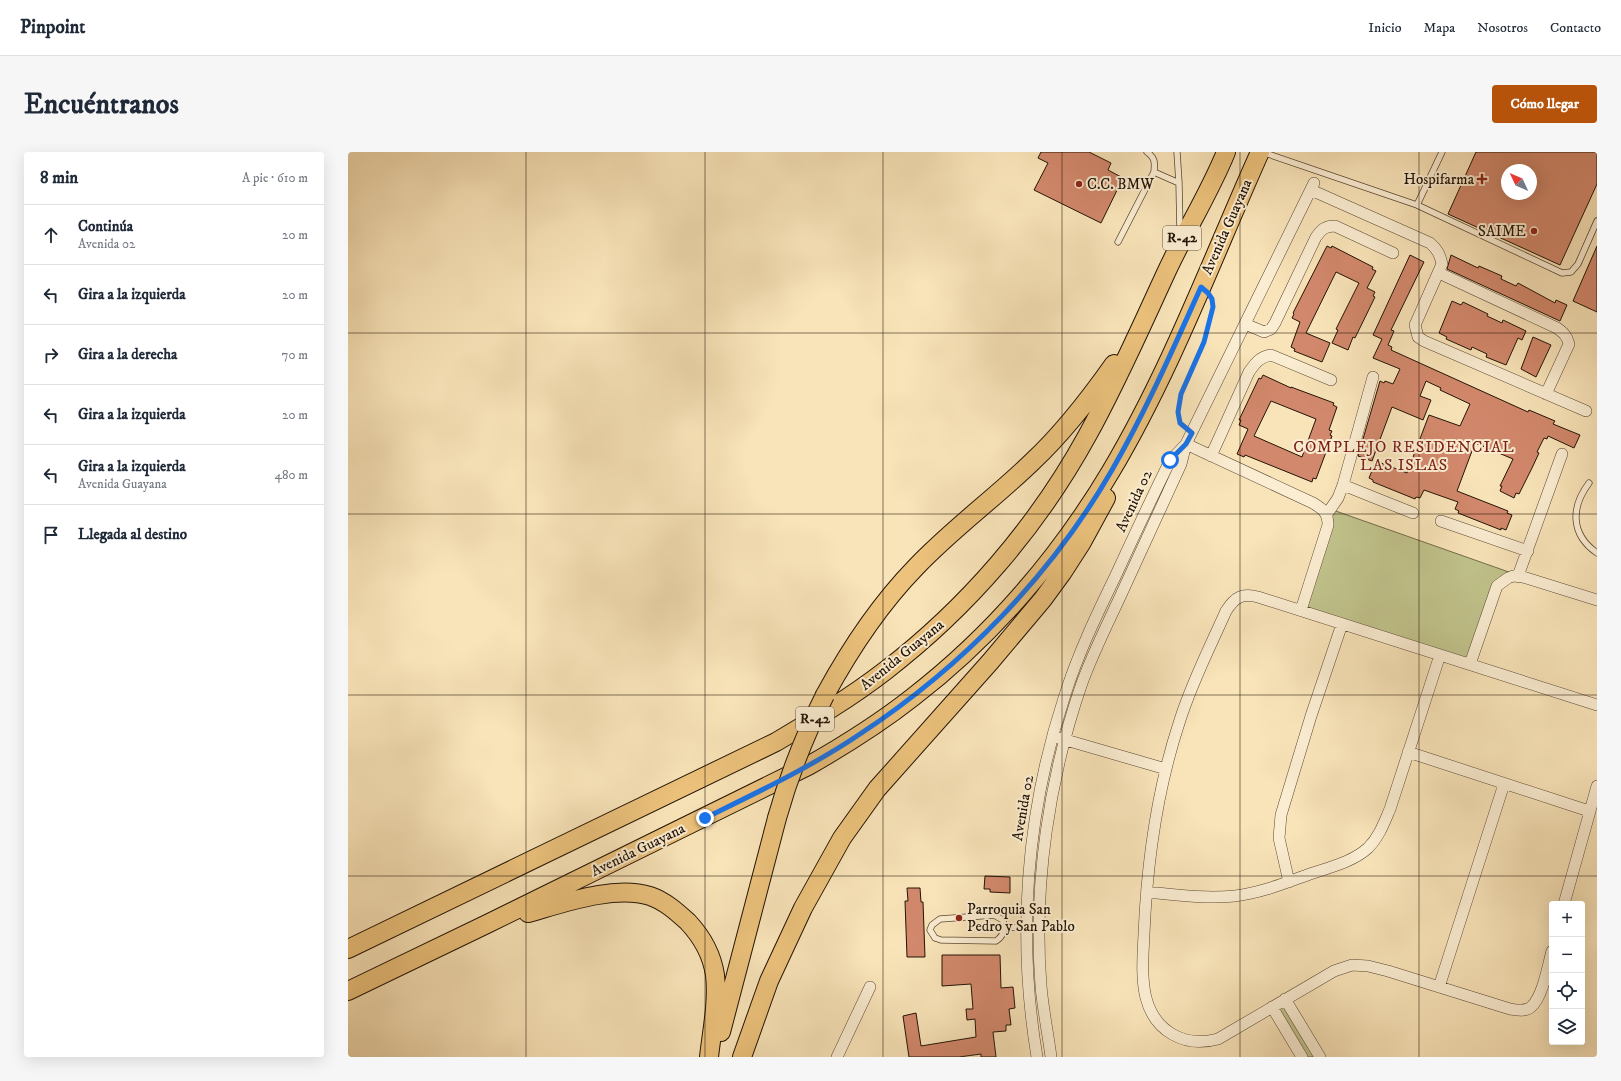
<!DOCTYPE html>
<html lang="es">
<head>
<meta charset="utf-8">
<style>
  :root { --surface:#fff; --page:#f6f6f7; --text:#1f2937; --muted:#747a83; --line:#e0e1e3; --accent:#b45309 }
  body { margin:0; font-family:"IM FELL DW Pica",serif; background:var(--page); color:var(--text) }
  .controls { position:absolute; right:12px; bottom:12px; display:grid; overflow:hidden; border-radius:4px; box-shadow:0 4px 16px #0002 }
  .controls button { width:36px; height:36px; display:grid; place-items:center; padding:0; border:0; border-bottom:1px solid var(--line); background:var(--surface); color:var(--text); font:20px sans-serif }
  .compass { position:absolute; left:1153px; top:12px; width:36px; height:36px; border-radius:50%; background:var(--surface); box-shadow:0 4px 16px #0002; rotate:314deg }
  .stop { position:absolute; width:12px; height:12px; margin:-9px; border:3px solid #1a73e8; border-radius:50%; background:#fff }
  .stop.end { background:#1a73e8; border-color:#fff; box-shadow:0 1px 4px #0008 }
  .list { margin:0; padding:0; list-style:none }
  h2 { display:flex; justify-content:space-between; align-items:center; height:52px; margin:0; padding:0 16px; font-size:17px }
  h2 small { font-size:13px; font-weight:400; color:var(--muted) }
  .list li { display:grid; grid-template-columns:26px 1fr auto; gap:12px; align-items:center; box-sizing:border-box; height:60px; padding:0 16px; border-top:1px solid var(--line) }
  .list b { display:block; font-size:15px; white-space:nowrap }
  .list p { margin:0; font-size:13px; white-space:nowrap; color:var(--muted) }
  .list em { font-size:13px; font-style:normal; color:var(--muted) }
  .icon { flex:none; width:22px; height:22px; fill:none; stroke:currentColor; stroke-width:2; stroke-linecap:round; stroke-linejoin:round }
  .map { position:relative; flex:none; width:1249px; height:905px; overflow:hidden; border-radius:4px }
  header { display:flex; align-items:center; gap:24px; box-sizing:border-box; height:56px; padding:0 20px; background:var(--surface); border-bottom:1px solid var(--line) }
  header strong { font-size:19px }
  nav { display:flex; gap:22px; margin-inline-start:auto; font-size:14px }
  .intro { display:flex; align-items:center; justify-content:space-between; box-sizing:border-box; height:96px; padding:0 24px }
  h1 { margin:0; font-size:28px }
  .button { padding:10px 18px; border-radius:4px; background:var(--accent); color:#fff; font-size:14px; font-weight:700 }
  main { display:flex; gap:24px; padding:0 24px }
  aside { flex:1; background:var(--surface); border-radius:4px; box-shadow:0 4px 16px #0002 }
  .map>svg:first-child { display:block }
</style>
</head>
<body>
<header>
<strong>Pinpoint</strong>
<nav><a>Inicio</a><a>Mapa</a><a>Nosotros</a><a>Contacto</a></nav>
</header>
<div class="intro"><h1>Encuéntranos</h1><a class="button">Cómo llegar</a></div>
<main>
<aside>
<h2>8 min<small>A pie · 610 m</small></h2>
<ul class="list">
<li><svg class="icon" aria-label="ahead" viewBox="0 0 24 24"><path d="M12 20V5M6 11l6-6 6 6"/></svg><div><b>Continúa</b><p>Avenida 02</p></div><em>20 m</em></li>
<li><svg class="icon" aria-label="left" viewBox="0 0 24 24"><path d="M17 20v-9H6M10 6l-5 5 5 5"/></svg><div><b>Gira a la izquierda</b></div><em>20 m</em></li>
<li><svg class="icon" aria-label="right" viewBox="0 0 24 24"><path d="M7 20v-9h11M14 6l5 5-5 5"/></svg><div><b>Gira a la derecha</b></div><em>70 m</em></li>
<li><svg class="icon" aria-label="left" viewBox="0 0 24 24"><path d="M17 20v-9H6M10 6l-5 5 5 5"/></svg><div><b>Gira a la izquierda</b></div><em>20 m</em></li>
<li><svg class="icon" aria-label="left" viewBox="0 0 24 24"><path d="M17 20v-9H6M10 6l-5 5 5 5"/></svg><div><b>Gira a la izquierda</b><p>Avenida Guayana</p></div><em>480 m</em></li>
<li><svg class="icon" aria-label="arrive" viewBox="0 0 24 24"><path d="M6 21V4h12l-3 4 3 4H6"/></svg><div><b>Llegada al destino</b></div></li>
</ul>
</aside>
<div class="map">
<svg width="1249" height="905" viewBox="0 0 1249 905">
  <rect width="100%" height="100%" fill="#f9e4b9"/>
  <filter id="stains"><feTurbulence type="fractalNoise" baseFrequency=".005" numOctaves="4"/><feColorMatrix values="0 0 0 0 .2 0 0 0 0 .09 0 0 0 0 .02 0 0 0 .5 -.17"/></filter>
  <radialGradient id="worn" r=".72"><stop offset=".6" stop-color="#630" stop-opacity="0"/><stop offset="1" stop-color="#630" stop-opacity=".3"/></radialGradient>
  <path fill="#c1c38c" stroke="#726b48" d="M965,351L1175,425L1155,428L1122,512L953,458L980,373Z
    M937,847L972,905H954L924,855Z"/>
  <path fill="#d2886c" stroke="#221305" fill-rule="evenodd" d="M693,0H741L763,11L760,18L775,26L753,71L686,38L700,11L690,6Z
    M1128,0H1249V32L1212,113L1100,62ZM1159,18H1183V42H1159Z
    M979,94L983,96L984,94L1025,115L1024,117L1028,119L1019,136L1027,140L1025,144L1027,145L1007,186L1005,185L1000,198L984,191L990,178L988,177L1011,131L988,120L958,181L982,191L974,210L946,199L947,197L943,195L952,170L944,166L946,162L945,161Z
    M1249,94V160L1225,149Z
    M1062,103L1076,110L1043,178L1046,179L1040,193L1044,195L1043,198L1180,260L1181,258L1207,269L1205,272L1232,283L1226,296L1200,284L1199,287L1196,286L1189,300L1191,301L1184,316L1171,342L1168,341L1166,346L1152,339L1154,334H1152L1165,307L1127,291L1109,339L1160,359L1159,361L1164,363L1158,378L1153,376V378L1110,361L1111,359L1107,357L1110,350L1076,338L1072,346L1068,345L1067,347L1025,330V328L1021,326L1028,309L1059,321L1081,263L1112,274L1122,252L1092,238L1093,236L1078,229L1072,244L1083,248L1075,268L1044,255L1024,309L1010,304L1032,229L1036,231L1037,229L1045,232L1052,217L1025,206L1034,187L1025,183Z
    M1103,103L1130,116L1131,114L1154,124L1153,127L1168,134L1170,131L1207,151L1208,148L1219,153L1212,169L1099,117Z
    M1104,149L1113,153L1115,150L1140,162L1139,164L1154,171L1155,168L1178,179L1174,188L1170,186L1158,213L1138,205L1139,202L1124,195L1123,198L1098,187L1099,185L1091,181Z
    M1185,185L1203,193L1188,225L1173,217Z
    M915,223L943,236V235L986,251L985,253L989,255L981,278L984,279L982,283L984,284L968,327L965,326L964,330L897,303L896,305L889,302L900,277L891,273L893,268H891L911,226L913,227ZM923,249L968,267L954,305L906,284Z
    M637,724L662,725V741L642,740V737H636Z
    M559,736H572L573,750H575L577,805H559L557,749H560Z
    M594,803H652L653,836L665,835L667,856L661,857L663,873H658V879L645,880L648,905H633V902L611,905H561L555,864L568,861L573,894L628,885L627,867L619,868L618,857H625L623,832L594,834Z"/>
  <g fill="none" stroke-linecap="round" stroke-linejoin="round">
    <defs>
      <path id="service" d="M829,0L831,31L832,80
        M914,0L1069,53
        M1094,0L1069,53L1214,121L1223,120L1230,112L1249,69
        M806,20L831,31
        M770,90L806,20C807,10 807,6 799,0
        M1241,331C1223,355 1222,382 1249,401
        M646,763L655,768C657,776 656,784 648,789L593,788L587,786L582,778L584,773L592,767Z
        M656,775L678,776"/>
      <path id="minor" d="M963,38L1082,91C1089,97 1092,102 1094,112L1067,173L1070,185L1076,189L1238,259
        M1091,121L1209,176C1216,181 1219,184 1221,192L1198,242
        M897,172L916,180L923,177L927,171L968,85C974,77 977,74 987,74L1045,101
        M838,292L965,351C975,357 980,361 980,373L953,458
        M863,304L901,220C908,210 912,205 923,203L983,228
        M995,333L1065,361
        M979,362L990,346L995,333L1025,225
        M1093,369L1180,399
        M1170,424L1214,302
        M1122,512L1149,434L1160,426L1165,424L1175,425L1249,448
        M711,586L818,617
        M1060,600L1241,659
        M941,730L931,686L933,663L963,564L994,472
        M799,740C828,743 858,747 887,744C914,741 939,730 965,721C983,715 1006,709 1020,696C1031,685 1036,671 1042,657L1092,503
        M1216,752L1249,634
        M1204,799C1200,813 1195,845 1183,855C1177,860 1169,858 1162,857L1040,819L1020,814L1004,813L986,819L870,887C837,896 807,880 798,846C793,826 795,803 796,782C799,710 809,637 832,568C844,530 862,495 878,459C887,445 894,441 910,445L1249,553
        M1091,835L1156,632
        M937,847L972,905
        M924,855L954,905
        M489,905L522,835
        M689,905C669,785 678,662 716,546C729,504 748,464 767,425C785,386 803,347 822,309L838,292
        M703,905C700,881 695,858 693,834C685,733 701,626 734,531C745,501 759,473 772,445C792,401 813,356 833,312L838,292L966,31"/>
      <path id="primary" d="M477,543C502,497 531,453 568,415C604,377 647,346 685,309C716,280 742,246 766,212
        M180,761C216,751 266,733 302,744C317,749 329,760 340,770C354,785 364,803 367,823C370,850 364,878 361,905
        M0,797L428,590C465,568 502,546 537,519C619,456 689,375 739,284C768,232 792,177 817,123C836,81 861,42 878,0
        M0,839L139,772L460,614C497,593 532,571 565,545C644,484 712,405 763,319C823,218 864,107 912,0
        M373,880L429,666
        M394,905L421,829L455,756L494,686L529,637L642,510L695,447L714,421L734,390L758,346"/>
    </defs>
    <use href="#service" stroke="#584732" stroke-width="7"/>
    <use href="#minor" stroke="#584732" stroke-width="12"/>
    <use href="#primary" stroke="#221305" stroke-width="20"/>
    <path stroke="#221305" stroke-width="2" stroke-dasharray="3 2" stroke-linecap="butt" d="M835,273C815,254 870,180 864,148"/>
    <use href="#service" stroke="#fbedd2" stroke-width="5.5"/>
    <use href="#minor" stroke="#fbedd2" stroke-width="11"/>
    <use href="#primary" stroke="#ecc27c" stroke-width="18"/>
    <defs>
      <path id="primary-bridge" d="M429,666C441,623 457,583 477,543"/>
    </defs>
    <use href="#primary-bridge" stroke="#221305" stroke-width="20" stroke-linecap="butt"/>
    <use href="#primary-bridge" stroke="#ecc27c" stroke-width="18"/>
  </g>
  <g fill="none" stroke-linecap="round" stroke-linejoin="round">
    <path stroke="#1a73e8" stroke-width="5" d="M357,666C410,640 463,615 512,582C614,515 703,424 764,318C798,259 825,197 853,135L860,141L864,147L865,155L856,190L833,242L830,260L832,271L844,281L838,292L822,308"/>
  </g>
  <path fill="none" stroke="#221305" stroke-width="1" stroke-opacity="0.55" d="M178,0V905M357,0V905M535,0V905M714,0V905M892,0V905M1071,0V905M0,181H1249M0,362H1249M0,543H1249M0,724H1249"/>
  <g fill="#8f2418" stroke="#fbedd2" stroke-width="1.5">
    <path d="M1132 21h4v4h4v4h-4v4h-4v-4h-4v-4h4z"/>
    <circle cx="731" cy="32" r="4"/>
    <circle cx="1186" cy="79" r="4"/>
    <circle cx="611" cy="766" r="4"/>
  </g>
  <g text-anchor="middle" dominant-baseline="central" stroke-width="4" stroke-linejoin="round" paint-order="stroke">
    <g fill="#fbedd2" stroke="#635442" stroke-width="1">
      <rect x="815" y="74" width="38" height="24" rx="3"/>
      <rect x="448" y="555" width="38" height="24" rx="3"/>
    </g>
    <g font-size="14" font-weight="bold" fill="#221305">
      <text x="834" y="86">R-42</text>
      <text x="467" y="567">R-42</text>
    </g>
    <g font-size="15" fill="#221305" stroke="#fbedd2" text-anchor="end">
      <text x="1126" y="27">Hospifarma</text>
      <text x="739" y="32" text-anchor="start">C.C. BMW</text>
      <text x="1178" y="79">SAIME</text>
      <text x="619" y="757" text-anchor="start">Parroquia San<tspan x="619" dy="17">Pedro y San Pablo</tspan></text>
    </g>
    <g font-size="15" fill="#221305" stroke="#fbedd2">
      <text transform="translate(879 75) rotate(-66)">Avenida Guayana</text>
      <text transform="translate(786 349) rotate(-65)">Avenida 02</text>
      <text transform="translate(554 503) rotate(-39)">Avenida Guayana</text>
      <text transform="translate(675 656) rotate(-80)">Avenida 02</text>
      <text transform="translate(290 698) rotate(-26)">Avenida Guayana</text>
    </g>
    <g font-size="16" letter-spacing="1" fill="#7a1f14" stroke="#fbedd2">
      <text x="1056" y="295">COMPLEJO RESIDENCIAL<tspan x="1056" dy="18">LAS ISLAS</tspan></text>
    </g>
  </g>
  <rect width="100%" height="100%" filter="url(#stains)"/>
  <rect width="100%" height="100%" fill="url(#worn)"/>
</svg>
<div class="controls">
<button>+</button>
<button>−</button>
<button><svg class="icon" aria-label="locate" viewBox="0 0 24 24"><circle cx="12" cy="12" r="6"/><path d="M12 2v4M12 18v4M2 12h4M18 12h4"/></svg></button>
<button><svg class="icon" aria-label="layers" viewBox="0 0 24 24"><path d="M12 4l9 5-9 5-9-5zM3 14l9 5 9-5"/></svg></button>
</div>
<svg class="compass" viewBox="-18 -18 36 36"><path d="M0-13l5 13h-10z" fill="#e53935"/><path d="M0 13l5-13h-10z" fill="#747a83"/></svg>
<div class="stop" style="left:822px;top:308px"></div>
<div class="stop end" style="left:357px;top:666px"></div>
</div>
</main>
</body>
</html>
